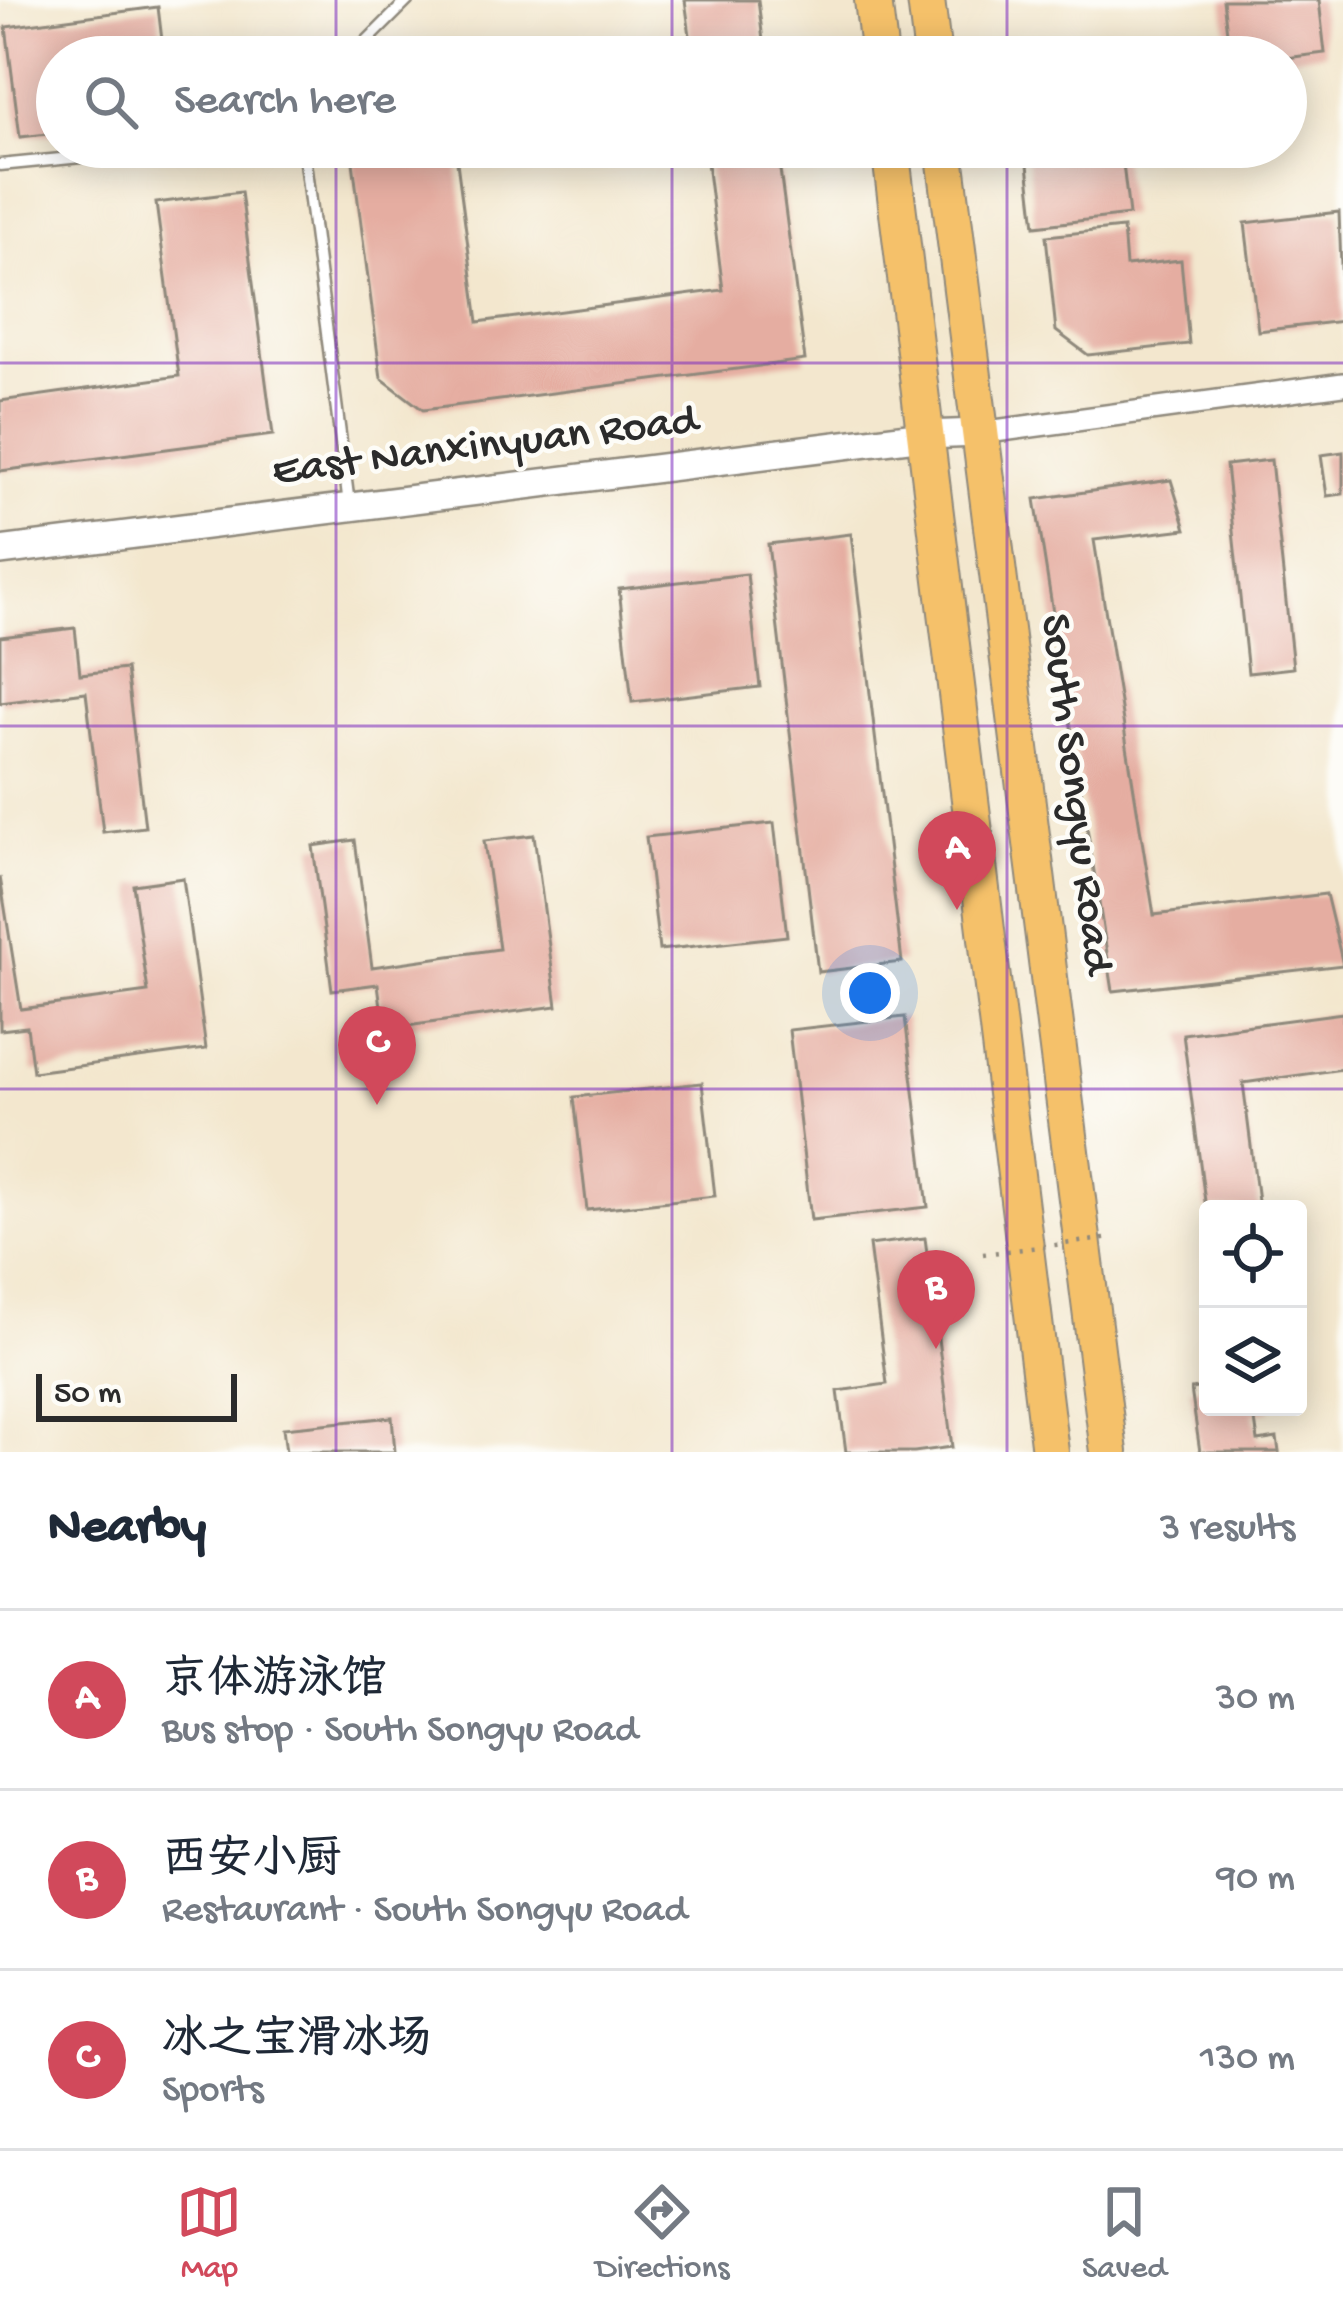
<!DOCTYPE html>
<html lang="en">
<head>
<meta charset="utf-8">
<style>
  :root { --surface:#fff; --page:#f2f2f3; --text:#1f2937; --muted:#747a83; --line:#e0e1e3; --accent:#d1495b }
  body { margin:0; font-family:"Gochi Hand","LXGW WenKai TC",sans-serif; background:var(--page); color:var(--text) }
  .controls { position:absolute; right:36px; bottom:36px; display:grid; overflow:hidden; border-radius:12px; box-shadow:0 6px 30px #0003 }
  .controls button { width:108px; height:108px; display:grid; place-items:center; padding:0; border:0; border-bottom:3px solid var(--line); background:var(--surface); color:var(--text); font:60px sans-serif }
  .scale { position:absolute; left:36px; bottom:30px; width:201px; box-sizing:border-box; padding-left:12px; border:6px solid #2b2b2b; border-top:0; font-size:33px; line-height:42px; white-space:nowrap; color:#2b2b2b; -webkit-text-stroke:9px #fdfcf7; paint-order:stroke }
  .you { position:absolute; left:870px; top:993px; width:42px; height:42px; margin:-30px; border:9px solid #fff; border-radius:50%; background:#1a73e8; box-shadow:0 0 0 18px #1a73e833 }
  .badge { display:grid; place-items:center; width:78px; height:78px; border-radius:50%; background:var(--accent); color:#fff; font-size:39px; font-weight:700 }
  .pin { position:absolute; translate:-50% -99px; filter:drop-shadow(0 3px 6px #0008) }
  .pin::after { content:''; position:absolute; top:63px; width:42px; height:36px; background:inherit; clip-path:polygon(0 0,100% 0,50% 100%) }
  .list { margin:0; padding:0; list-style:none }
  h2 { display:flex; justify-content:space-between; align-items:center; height:156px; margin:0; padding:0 48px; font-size:51px }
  h2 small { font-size:39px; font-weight:400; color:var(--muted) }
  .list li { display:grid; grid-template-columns:78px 1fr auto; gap:36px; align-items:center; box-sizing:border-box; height:180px; padding:0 48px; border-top:3px solid var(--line) }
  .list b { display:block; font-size:45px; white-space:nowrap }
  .list p { margin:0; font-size:39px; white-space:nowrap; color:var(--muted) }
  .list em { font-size:39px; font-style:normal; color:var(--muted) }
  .icon { flex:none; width:66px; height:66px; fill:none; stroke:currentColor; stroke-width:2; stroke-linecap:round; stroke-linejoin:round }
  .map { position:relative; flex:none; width:1343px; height:1452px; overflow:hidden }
  .search { position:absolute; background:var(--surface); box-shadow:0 6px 30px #0003; left:36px; right:36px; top:36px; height:132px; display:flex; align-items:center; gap:30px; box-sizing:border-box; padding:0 42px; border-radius:66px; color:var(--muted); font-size:45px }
  .sheet { height:696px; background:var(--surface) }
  nav { display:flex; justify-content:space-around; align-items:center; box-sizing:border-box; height:168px; border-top:3px solid var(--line); background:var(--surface); font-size:33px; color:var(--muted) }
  nav a { display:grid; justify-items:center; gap:6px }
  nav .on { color:var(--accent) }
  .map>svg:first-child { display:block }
</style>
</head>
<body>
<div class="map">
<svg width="1343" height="1452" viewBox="0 0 1343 1452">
  <rect width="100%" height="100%" fill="#fdfcf7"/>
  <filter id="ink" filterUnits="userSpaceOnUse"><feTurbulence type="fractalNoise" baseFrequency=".00833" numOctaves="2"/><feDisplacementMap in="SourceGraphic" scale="24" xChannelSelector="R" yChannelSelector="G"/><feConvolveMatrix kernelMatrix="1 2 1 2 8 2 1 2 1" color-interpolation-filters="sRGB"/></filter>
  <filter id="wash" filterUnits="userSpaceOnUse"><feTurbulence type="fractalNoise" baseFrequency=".004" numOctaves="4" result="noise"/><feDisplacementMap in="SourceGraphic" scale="48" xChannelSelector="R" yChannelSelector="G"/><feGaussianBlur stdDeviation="2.7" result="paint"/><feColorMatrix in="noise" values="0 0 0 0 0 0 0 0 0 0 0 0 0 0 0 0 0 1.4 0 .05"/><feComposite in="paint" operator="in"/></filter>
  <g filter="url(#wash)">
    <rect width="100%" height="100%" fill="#f3e7ce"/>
    <g id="blocks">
      <path fill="#e5ada1" d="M685,0H758L765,57H693Z
        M1223,0H1319L1325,53L1286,58L1230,57Z
        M158,7L164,57H57V133L20,137L6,27Z
        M351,147H455L478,322L723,290L705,147H777L805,360L423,410L381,378Z
        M1026,147H1121L1129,215L1035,226Z
        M241,192L273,435L0,471V401L179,376L156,203Z
        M1339,212L1343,321L1258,331L1245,223Z
        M1123,228L1126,266L1181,260L1189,344L1088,355L1056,331L1046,236Z
        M1343,452V494L1327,496L1321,455Z
        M1271,460L1293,668L1248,673L1226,465Z
        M1171,480L1186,529L1094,540L1154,915L1326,894L1343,965L1113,991L1035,499Z
        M851,534L902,962L818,972L768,544Z
        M747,574L760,687L632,702L619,589Z
        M75,628L80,674L126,669L145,827L103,832L86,692L0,703V637Z
        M774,823L787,936L659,950L646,837Z
        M534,835L557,1006L384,1029L378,984L332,990L313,846L355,840L372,967L499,949L484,841Z
        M0,877L21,1009L148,992L133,885L183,878L206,1049L33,1072L27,1027L0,1030Z
        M1343,1013V1069L1243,1083L1259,1209H1206L1183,1034Z
        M905,1017L928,1207L811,1220L789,1030Z
        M702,1083L715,1196L587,1210L574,1097Z
        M925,1238L952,1447L914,1452H846L838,1391L887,1384L869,1245Z
        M1208,1386V1407H1270L1271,1411L1254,1413L1258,1441L1277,1438L1279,1452H1200L1191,1389Z
        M392,1417L395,1452H286L283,1428Z"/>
    </g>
  </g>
  <g filter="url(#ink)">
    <use href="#blocks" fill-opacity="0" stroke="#8f897c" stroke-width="3"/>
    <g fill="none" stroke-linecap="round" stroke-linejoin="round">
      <defs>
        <path id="service" d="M351,57L408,0
          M303,147L349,504
          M0,165L122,153L151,147"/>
        <path id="minor" d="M980,433L1343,384"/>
        <path id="tertiary" d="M0,551L924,435L980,433"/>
        <path id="primary" d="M873,0L880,57
          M926,0L933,57
          M890,147L1050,1452
          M944,147L1109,1452"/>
      </defs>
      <use href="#service" stroke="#8f897c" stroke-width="15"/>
      <use href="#minor" stroke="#8f897c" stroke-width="26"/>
      <use href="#tertiary" stroke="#8f897c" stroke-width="32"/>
      <use href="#primary" stroke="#8f897c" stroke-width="40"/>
      <use href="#service" stroke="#fff" stroke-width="10"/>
      <use href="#minor" stroke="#fff" stroke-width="21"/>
      <use href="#tertiary" stroke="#fff" stroke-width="27"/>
      <use href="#primary" stroke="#f5c16b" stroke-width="36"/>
      <path stroke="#8f897c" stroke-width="4.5" stroke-dasharray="3 9" stroke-linecap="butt" d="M983,1254L1112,1238"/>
    </g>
  </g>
  <path fill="none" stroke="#7b2cbf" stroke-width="3" stroke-opacity="0.55" d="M336,0V57M672,0V57M1007,0V57M336,147V1452M672,147V1452M1007,147V1452M0,363H1343M0,726H1343M0,1089H1343"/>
  <g text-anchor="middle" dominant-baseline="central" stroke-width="9" stroke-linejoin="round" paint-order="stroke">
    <g font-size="45" fill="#2b2b2b" stroke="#fdfcf7">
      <text transform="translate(485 448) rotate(-7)">East Nanxinyuan Road</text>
      <text transform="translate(1074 794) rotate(83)">South Songyu Road</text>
    </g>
  </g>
</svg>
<div class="controls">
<button><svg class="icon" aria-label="locate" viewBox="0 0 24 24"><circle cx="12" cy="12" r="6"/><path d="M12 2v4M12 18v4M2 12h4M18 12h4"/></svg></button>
<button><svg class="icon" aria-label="layers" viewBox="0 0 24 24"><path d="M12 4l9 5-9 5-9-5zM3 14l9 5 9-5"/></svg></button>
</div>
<div class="scale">50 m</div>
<div class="you"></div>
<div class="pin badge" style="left:957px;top:910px">A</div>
<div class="pin badge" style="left:936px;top:1349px">B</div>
<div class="pin badge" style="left:377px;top:1105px">C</div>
<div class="search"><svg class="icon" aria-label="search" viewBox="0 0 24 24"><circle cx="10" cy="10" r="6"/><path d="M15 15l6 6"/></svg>Search here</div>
</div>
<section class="sheet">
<h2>Nearby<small>3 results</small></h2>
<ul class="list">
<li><span class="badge">A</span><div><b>京体游泳馆</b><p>Bus stop · South Songyu Road</p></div><em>30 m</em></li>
<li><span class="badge">B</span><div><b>西安小厨</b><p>Restaurant · South Songyu Road</p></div><em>90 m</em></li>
<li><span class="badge">C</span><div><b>冰之宝滑冰场</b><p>Sports</p></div><em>130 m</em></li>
</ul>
</section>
<nav>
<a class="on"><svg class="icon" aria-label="map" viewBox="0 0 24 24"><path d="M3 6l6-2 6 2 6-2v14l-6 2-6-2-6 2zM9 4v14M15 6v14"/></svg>Map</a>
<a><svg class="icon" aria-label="directions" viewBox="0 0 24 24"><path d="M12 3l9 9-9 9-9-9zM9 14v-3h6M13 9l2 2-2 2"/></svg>Directions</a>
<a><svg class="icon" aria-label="saved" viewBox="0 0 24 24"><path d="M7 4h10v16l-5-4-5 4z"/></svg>Saved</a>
</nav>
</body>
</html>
